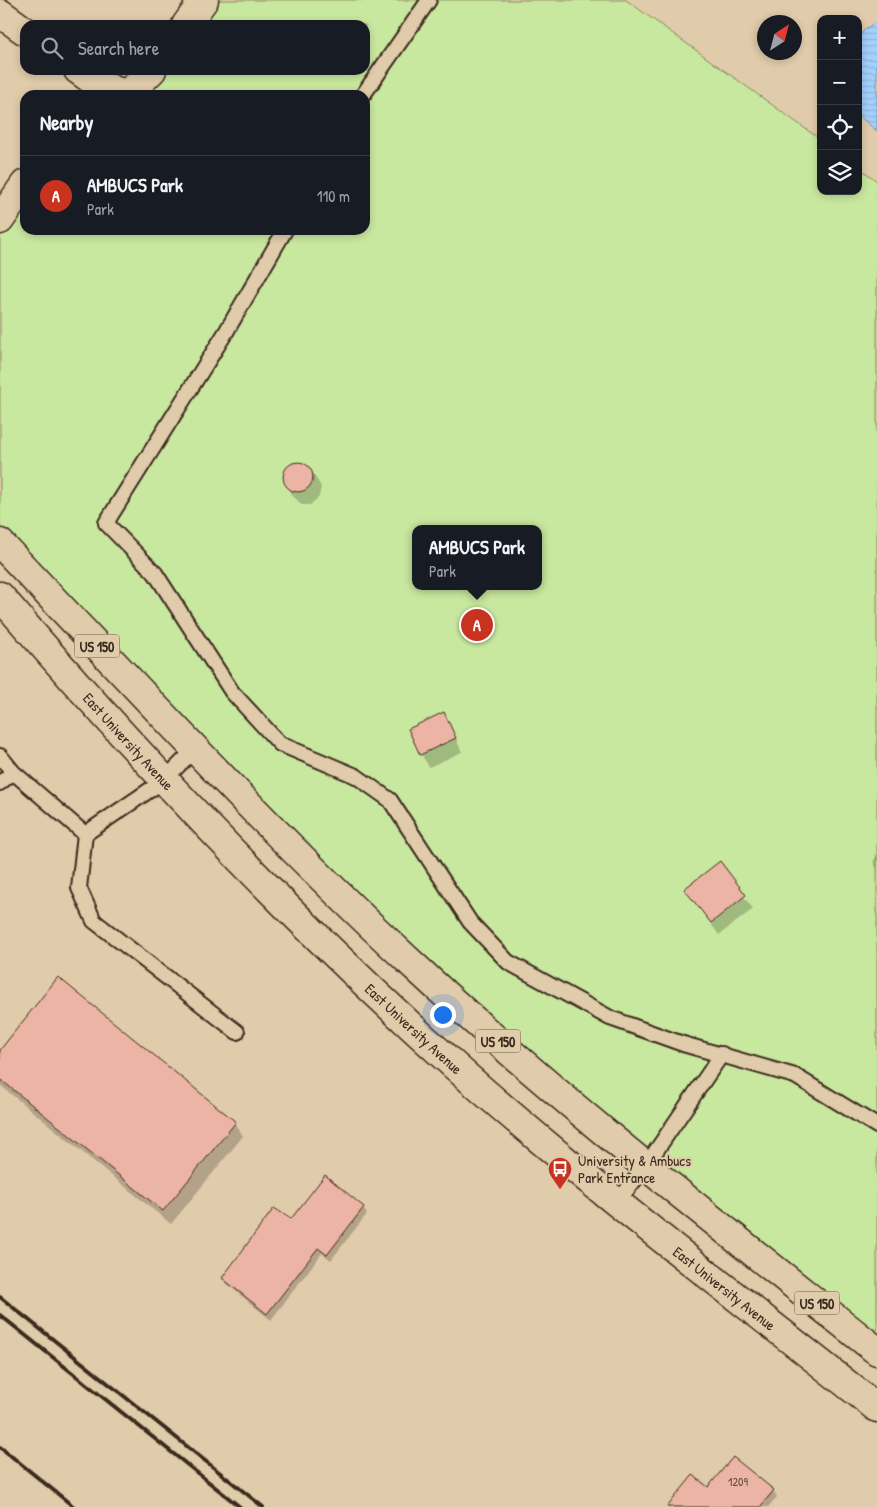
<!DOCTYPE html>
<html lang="en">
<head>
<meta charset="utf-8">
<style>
  :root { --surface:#171b24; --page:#242831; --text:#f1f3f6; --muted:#9ea1a6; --line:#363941; --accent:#c8321e }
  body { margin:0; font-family:"Patrick Hand",sans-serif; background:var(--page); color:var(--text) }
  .controls { position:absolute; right:15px; top:15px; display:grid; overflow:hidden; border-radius:10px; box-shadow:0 2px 8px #0003 }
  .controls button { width:45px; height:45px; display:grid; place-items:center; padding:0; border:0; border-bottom:1px solid var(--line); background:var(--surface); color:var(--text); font:25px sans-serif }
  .compass { position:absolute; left:757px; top:15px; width:45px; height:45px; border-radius:50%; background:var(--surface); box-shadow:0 2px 8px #0003; rotate:36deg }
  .you { position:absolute; left:442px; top:1014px; width:18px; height:18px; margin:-12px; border:4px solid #fff; border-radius:50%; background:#1a73e8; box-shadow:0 0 0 8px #1a73e833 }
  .badge { display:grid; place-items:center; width:32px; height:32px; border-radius:50%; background:var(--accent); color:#fff; font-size:16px; font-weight:700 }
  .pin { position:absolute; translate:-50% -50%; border:2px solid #fff; box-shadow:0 1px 5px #0006 }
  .popup { position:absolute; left:412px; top:525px; width:130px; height:65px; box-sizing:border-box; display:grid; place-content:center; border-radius:10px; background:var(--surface); filter:drop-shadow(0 1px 4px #0005); font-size:16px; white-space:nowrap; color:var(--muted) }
  .popup b { font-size:19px; color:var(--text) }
  .popup::after { content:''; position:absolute; left:50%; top:100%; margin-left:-10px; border:10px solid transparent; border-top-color:var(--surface) }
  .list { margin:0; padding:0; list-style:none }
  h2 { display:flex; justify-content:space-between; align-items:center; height:65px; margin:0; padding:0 20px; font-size:21px }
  h2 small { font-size:16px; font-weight:400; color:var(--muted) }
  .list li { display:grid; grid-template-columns:32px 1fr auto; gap:15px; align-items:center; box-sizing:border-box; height:80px; padding:0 20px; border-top:1px solid var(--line) }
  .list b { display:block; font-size:19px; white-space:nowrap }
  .list p { margin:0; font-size:16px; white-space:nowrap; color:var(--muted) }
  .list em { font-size:16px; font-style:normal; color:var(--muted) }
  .icon { flex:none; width:28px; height:28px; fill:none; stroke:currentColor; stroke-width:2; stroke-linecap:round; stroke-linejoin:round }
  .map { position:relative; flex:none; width:877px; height:1507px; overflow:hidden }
  .search { position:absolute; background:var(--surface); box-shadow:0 2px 8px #0003; left:20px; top:20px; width:350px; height:55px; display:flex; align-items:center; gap:12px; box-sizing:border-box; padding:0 18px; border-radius:15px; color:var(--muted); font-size:19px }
  .panel { position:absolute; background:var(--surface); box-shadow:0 2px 8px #0003; left:20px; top:90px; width:350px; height:145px; border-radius:15px }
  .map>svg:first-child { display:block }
</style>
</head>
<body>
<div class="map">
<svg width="877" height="1507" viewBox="0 0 877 1507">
  <defs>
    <pattern id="water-rules" width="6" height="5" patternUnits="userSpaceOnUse" patternTransform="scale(1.25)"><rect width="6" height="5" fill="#a3d1fe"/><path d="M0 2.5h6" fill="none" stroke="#8db4d9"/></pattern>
  </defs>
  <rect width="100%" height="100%" fill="#e0cbaa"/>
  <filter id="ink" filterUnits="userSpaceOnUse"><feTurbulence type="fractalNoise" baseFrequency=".02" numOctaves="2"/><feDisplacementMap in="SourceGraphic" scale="10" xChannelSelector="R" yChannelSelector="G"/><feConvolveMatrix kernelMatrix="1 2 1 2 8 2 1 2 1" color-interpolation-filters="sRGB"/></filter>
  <g filter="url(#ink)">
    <path fill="#c9e89f" stroke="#82895e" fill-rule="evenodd" d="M204,0H626L821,140V191H858V167L877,181V1351L521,1062L0,543V220L25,184V230H365V95H88L96,83L125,94L152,70H365V25H186ZM416,529H538V586H416Z"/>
    <path fill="url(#water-rules)" stroke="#798ea4" d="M877,21V131L858,115V38L864,30Z"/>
    <path fill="#0003" d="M293,463L303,464L313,473L321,487L319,497L310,505H302L293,496L285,482V471Z
      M451,727L462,752L429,767L421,754Z
      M877,855V869L873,862Z
      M719,863L753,909L719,935L686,889Z
      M0,1052L235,1123L243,1136L171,1224L0,1085Z
      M326,1177L363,1208L367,1214L331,1260L322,1253L271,1320L227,1284L224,1278L292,1220Z
      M709,1489L773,1490L777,1497L768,1507H669Z"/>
    <path fill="#ecb4a4" stroke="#3b2a1e" d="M283 477a15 15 0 1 1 30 0a15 15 0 1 1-30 0Z
      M444,712L456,738L420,755L408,729Z
      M720,861L746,895L711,923L684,889Z
      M58,977L236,1122L163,1211L0,1079V1050Z
      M325,1175L364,1207L327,1255L318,1248L267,1314L222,1278L274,1208L291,1219Z
      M733,1457L774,1490L760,1507H667L693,1475L708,1487Z"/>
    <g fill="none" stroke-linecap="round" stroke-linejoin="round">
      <defs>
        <path id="service" d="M363,95L429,0
          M285,230L226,332L106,523L155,573L232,692L280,744L356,776L390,800L470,922L508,962L610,1018L683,1044L795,1076L877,1126
          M0,756L13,772L85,834L163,781L195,749
          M0,783L13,772
          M85,834L79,888L94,921L237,1032
          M618,1201L645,1167L722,1054"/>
        <path id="minor" d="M0,13L25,31
          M186,25L204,0
          M78,70L96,83L124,94L134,88L152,70
          M0,220L25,184"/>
        <g id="primary">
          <path d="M0,543C135,685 267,830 411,963C559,1101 719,1225 877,1351"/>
          <path id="s1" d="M0,596C140,759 287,915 447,1059C584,1182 733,1293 877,1408"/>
        </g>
      </defs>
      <use href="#service" stroke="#3b2a1e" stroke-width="18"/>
      <use href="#minor" stroke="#3b2a1e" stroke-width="31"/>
      <use href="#primary" stroke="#3b2a1e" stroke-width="31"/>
      <use href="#service" stroke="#e0cbaa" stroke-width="14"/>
      <use href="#minor" stroke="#e0cbaa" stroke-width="28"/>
      <use href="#primary" stroke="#e0cbaa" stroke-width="28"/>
      <path stroke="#3b2a1e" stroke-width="4" d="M0,1297L263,1507
        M0,1315L240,1507
        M0,1447L74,1507"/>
    </g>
  </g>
  <defs>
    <symbol id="bus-pin" viewBox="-11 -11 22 30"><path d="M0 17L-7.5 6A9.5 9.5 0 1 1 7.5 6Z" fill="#c8321e" stroke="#e0cbaa"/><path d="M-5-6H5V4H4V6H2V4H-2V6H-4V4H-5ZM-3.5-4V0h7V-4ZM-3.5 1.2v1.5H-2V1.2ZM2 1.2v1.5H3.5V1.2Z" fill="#fff"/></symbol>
  </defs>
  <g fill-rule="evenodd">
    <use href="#bus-pin" x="546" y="1155" width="28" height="38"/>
  </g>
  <g text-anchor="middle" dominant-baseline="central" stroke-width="4" stroke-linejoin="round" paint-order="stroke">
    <g font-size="12" fill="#674c40">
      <text x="738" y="1481">1209</text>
    </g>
    <g fill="#e0cbaa" stroke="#6c5a48" stroke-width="1">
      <rect x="74.5" y="634.5" width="45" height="23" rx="4"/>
      <rect x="475.5" y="1029.5" width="45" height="23" rx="4"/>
      <rect x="794.5" y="1291.5" width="45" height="23" rx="4"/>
    </g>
    <g font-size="14" font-weight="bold" fill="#3b2a1e">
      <text x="97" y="646">US 150</text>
      <text x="498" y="1041">US 150</text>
      <text x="817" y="1303">US 150</text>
    </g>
    <g font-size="15" fill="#3b2a1e" stroke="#e0cbaa">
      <text stroke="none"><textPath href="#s1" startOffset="194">East University Avenue</textPath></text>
      <text stroke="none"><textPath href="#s1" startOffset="599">East University Avenue</textPath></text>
      <text stroke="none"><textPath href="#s1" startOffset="1004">East University Avenue</textPath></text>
    </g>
    <g font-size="15" fill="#3b2a1e" stroke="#e0cbaa" text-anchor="start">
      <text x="578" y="1160">University &amp; Ambucs<tspan x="578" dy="17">Park Entrance</tspan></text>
    </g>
  </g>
</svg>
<div class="controls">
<button>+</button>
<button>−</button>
<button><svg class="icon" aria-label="locate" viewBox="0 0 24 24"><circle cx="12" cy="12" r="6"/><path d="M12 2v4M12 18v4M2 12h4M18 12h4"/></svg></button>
<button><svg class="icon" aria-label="layers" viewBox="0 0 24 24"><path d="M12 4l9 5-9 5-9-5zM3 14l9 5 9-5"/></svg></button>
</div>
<svg class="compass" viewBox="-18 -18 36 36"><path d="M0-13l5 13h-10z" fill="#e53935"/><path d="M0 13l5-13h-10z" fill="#9ea1a6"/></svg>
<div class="you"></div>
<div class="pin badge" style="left:477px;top:625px">A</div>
<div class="popup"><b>AMBUCS Park</b>Park</div>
<div class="search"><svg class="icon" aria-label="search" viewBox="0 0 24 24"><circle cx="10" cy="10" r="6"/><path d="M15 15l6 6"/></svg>Search here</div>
<section class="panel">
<h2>Nearby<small></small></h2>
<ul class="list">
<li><span class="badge">A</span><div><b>AMBUCS Park</b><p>Park</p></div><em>110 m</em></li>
</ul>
</section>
</div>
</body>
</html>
